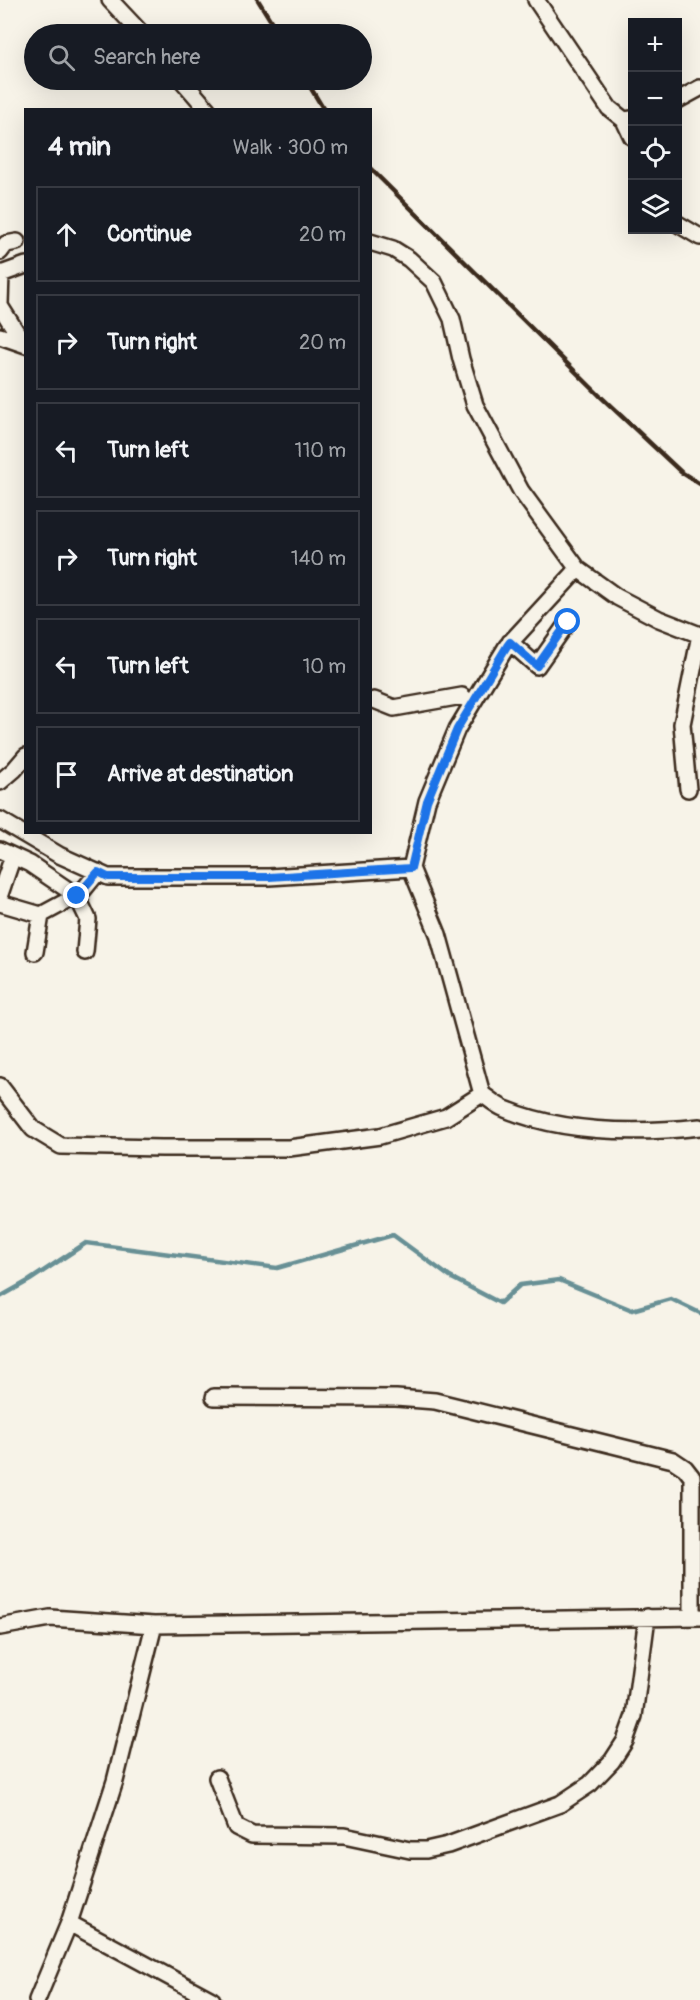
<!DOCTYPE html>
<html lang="en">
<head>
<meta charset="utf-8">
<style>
  :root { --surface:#171b24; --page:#242831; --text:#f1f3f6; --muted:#9ea1a6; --line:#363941 }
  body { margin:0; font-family:Pangolin,sans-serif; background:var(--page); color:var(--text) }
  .controls { position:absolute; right:18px; top:18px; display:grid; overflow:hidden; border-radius:0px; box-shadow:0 6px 24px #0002 }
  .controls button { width:54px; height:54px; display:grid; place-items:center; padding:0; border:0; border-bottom:2px solid var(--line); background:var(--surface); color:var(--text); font:30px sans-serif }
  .stop { position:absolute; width:18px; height:18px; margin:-14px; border:4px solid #1a73e8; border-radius:50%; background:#fff }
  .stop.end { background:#1a73e8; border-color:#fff; box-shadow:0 2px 6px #0008 }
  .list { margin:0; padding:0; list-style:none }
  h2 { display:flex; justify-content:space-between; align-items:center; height:78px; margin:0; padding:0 24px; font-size:26px }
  h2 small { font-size:20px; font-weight:400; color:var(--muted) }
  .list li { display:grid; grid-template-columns:39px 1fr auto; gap:18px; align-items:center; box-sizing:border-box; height:96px; margin:0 12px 12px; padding:0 12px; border:2px solid var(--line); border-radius:0px }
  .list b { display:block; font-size:22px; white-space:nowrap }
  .list em { font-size:20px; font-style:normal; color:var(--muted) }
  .icon { flex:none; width:33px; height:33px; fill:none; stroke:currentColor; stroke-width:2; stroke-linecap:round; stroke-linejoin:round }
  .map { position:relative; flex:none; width:700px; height:2000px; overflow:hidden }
  .search { position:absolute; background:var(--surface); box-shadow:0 6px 24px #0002; left:24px; top:24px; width:348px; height:66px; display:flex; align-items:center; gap:15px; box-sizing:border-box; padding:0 21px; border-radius:33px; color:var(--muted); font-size:22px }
  .panel { position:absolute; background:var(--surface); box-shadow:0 6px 24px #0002; left:24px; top:108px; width:348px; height:726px; border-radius:0px }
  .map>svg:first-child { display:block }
</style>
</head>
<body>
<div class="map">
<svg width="700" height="2000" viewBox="0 0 700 2000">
  <rect width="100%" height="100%" fill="#f7f3e8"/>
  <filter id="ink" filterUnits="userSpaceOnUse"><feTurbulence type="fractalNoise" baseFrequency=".0167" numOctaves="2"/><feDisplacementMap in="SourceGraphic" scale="12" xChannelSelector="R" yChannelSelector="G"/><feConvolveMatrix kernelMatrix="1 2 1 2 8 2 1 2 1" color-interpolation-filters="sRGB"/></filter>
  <g filter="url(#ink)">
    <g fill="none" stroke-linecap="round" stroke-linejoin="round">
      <path stroke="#689095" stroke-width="4.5" d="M0,1297L30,1280L86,1243L277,1268L393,1235L450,1277L500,1303L520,1285L559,1280L632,1310L671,1299L700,1313"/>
      <defs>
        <path id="minor" d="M110,0L142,34
          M536,0L609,108L624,120L632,119
          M182,80L208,110
          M678,100L700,88
          M624,120L632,137
          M678,224L700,237
          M370,242L393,249L409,259L434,282L452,319L461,359L475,405L521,491L578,569L617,597L659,619L700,635
          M0,252L6,244L17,242
          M0,304L1,274L26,265
          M0,306L24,344
          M0,336L26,345
          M578,569L507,646L457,729L427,801L411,868L438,934L482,1094C489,1099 497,1106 505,1109C566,1134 636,1134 700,1127
          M510,642L537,666L568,622
          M374,700L394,708L462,696L472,704
          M0,782L14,770L26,756
          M688,789L682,724L700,635
          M0,820L59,855L108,877H269L411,868
          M0,850L30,864L77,896L88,919L85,952
          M0,894L13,856
          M0,903L41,915L80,894L98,872
          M35,952L41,915
          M0,1086L33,1129L61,1146L162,1148H289L380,1136L446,1117L482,1094
          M214,1397L396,1398L435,1401L673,1460L685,1468L692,1477V1617
          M0,1627L50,1618L154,1625L700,1617
          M217,1778L236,1827L252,1835L344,1836L410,1850H426L448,1845L560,1804L590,1784L612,1761L625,1741L634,1716L647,1617
          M69,1923L212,2000
          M37,2000L69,1923L115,1781L154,1625"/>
      </defs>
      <use href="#minor" stroke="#3b2a1e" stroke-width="20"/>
      <use href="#minor" stroke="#f7f3e8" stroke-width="15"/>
      <path stroke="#3b2a1e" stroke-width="4.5" d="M258,0L279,34
        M306,80L324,110
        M370,168L600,396L681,472L700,484"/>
    </g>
  </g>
  <g fill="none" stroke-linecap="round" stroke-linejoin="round" filter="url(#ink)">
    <path stroke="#1a73e8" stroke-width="8" d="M77,896L98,872L108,877H269L411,868L427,801L457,729L507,646L510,642L537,666L568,622"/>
  </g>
</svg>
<div class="controls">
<button>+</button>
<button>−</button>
<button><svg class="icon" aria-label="locate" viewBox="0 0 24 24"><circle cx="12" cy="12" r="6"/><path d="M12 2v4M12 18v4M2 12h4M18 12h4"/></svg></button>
<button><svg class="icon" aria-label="layers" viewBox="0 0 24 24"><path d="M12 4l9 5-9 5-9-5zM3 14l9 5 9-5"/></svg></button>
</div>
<div class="stop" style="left:568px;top:622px"></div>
<div class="stop end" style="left:77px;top:896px"></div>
<div class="search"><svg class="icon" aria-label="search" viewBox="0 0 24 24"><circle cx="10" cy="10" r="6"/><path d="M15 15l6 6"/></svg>Search here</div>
<section class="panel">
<h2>4 min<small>Walk · 300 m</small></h2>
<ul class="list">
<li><svg class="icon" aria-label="ahead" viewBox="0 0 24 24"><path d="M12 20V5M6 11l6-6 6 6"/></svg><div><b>Continue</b></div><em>20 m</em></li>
<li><svg class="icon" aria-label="right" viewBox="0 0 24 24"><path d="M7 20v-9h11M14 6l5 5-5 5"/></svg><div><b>Turn right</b></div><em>20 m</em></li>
<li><svg class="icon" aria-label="left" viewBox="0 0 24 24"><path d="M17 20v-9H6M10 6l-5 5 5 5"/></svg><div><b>Turn left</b></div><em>110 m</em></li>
<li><svg class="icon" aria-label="right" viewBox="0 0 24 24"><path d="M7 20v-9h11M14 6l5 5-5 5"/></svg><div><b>Turn right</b></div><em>140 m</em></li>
<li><svg class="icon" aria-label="left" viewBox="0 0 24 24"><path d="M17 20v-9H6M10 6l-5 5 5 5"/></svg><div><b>Turn left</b></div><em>10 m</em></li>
<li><svg class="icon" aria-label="arrive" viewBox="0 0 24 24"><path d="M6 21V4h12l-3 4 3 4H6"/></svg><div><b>Arrive at destination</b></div></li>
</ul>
</section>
</div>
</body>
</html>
